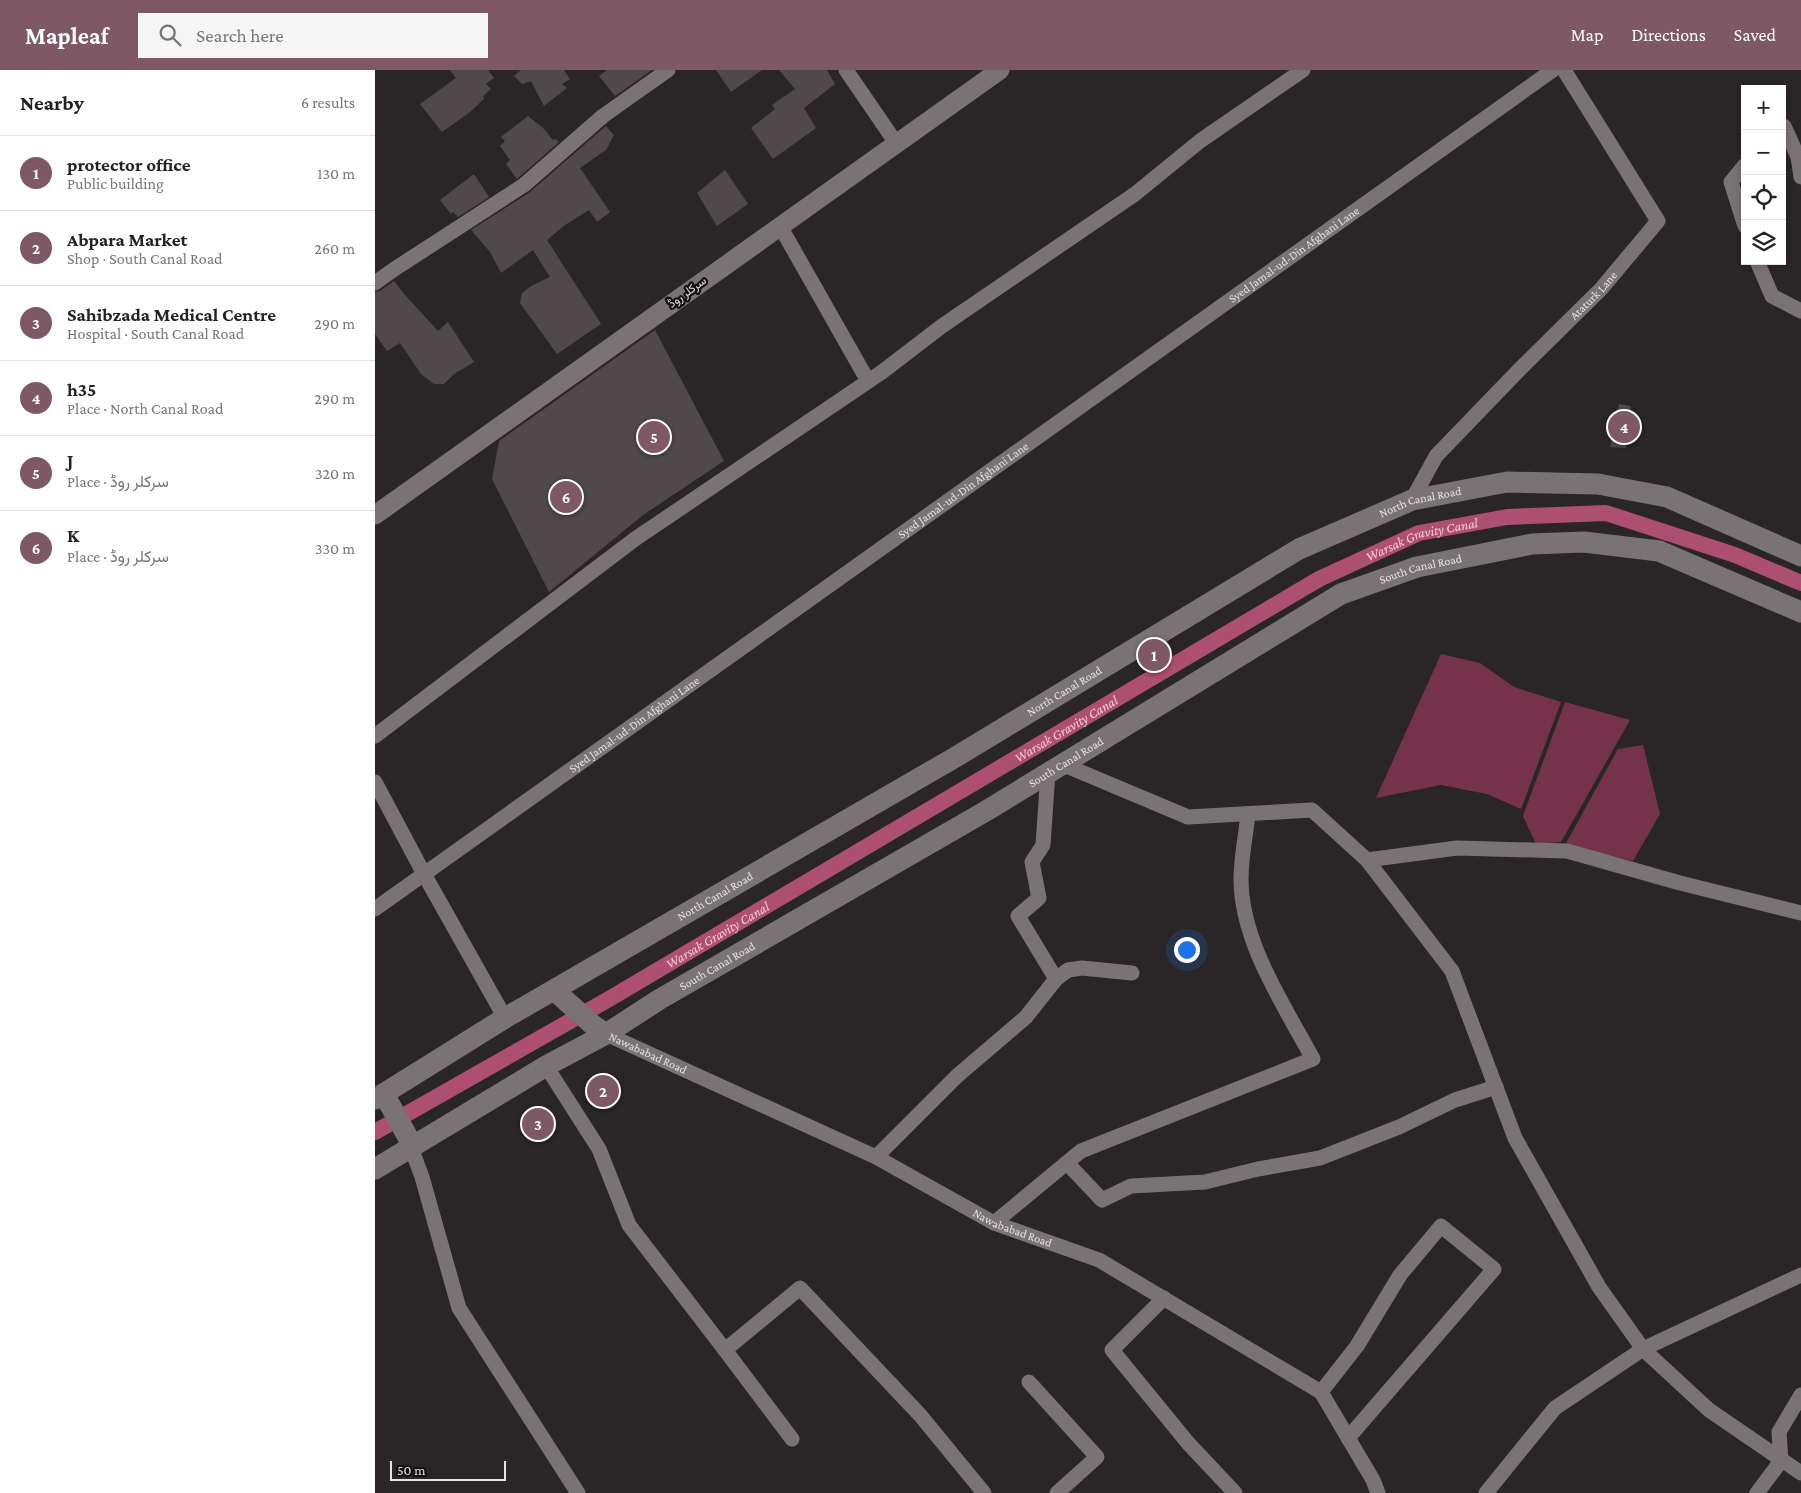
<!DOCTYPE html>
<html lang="en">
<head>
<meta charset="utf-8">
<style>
  :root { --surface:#fff; --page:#f6f6f6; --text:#222; --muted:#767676; --line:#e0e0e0; --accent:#7f5865 }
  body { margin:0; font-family:"Crimson Pro",Vazirmatn,serif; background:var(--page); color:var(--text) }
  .controls { position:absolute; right:15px; top:15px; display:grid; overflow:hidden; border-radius:0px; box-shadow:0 2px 8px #0003 }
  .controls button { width:45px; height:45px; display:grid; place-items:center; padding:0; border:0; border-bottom:1px solid var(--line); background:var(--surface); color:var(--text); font:25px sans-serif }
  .scale { position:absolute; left:15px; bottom:12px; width:116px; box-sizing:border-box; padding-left:5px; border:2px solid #e5e2e3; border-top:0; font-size:14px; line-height:18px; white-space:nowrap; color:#e5e2e3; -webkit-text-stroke:4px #121010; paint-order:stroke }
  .you { position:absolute; left:811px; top:879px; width:18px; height:18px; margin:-12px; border:4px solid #fff; border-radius:50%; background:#1a73e8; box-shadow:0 0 0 8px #1a73e833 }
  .badge { display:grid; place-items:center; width:32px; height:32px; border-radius:50%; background:var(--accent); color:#fff; font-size:16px; font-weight:700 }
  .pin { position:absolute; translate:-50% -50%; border:2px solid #fff; box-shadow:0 1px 5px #0006 }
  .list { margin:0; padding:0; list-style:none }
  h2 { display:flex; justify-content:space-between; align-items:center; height:65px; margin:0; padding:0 20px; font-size:21px }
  h2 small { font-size:16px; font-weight:400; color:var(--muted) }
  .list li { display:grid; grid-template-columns:32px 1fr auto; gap:15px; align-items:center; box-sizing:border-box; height:75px; padding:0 20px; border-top:1px solid var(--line) }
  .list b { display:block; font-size:19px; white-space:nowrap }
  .list p { margin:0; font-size:16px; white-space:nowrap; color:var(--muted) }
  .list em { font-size:16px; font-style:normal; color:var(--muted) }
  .icon { flex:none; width:28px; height:28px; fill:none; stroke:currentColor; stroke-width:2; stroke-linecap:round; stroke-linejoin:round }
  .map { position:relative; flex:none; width:1426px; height:1423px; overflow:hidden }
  header { display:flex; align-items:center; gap:30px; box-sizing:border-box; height:70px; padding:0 25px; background:var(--accent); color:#fff }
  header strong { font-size:24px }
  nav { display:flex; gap:28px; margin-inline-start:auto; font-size:18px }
  .search { width:350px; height:45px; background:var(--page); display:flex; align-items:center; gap:12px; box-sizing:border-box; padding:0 18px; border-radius:0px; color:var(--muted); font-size:19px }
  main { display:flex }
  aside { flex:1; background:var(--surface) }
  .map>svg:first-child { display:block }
</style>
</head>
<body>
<header>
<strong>Mapleaf</strong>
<div class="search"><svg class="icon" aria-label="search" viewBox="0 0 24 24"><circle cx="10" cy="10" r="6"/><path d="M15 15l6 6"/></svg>Search here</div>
<nav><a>Map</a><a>Directions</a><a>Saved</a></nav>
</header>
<main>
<aside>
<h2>Nearby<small>6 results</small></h2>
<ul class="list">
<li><span class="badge">1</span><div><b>protector office</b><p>Public building</p></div><em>130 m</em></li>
<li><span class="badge">2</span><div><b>Abpara Market</b><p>Shop · South Canal Road</p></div><em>260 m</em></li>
<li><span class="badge">3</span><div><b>Sahibzada Medical Centre</b><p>Hospital · South Canal Road</p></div><em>290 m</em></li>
<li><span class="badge">4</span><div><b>h35</b><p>Place · North Canal Road</p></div><em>290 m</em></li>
<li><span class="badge">5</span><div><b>J</b><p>Place · سرکلر روڈ</p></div><em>320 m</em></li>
<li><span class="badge">6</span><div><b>K</b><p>Place · سرکلر روڈ</p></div><em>330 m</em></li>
</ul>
</aside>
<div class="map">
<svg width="1426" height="1423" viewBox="0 0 1426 1423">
  <rect width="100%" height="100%" fill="#2a2627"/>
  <path fill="#74334b" d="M1066,584L1105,593L1139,617L1186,632L1146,739L1112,724L1066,715L1001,728Z
    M1190,632L1255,650L1186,772L1161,774L1148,746Z
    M1268,675L1285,744L1258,791L1190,775L1243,679Z"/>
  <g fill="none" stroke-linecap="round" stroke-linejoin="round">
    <path stroke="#ac4f71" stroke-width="16" id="s1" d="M0,1062L234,929L944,509L1044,463L1132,447L1231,443L1360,485L1426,513"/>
  </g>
  <path fill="#4f494b" d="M75,0H113L119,8L111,14L116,19L108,26L109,29L95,42L67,62L45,34L81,8Z
    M146,0H189L195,9L187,14L192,18L169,36L156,11L147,14L139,6Z
    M232,0H277L240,26L224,6Z
    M341,0H387L356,22Z
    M404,0H452L460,14L429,38L441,58L398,89L376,58L400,39L397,35L420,19Z
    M153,46L168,58L178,70L181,69L184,72L142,109L131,94L135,90L125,76L130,71L126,67Z
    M231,56L239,65L231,80L205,98L235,142L222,152L214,140L190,155L172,170L226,254L182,284L145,233L147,223L156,216L175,207L158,180L126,203L115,182L96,160L155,122Z
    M350,100L373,134L342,156L322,123Z
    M99,104L114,127L83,147L78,142L76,144L65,130Z
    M19,211L31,226L63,261L73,252L99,292L79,304L69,314H59L46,304L25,273L12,281L0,264V222L5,221Z
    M280,260L349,391L268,445L174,522L117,409L124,371Z
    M1244,334L1256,336L1251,378L1235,377Z"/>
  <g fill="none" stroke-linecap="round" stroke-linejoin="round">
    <g stroke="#797375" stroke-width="15">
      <path d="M471,0L521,73"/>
      <path d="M1407,57L1409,56L1423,87L1426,107"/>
      <path d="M1370,95L1356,112L1370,156"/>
      <path d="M405,156L493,311"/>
      <path d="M1382,191L1397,226L1426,241"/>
      <path d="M0,213L18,200L149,115L228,46L293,0"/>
      <path id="s2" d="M1037,430L1061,386L1146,298L1226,219L1283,151L1189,0"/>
      <path d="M0,666L260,469L507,302L567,256L760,124L825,71L928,0"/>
      <path d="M687,694L813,747L937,740L992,790"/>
      <path d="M0,712L49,804L130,948"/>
      <path id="s3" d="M0,839L1178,0"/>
      <path d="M681,909L693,900L707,898L757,903"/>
      <path id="s4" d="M231,964L501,1087L619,1153L724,1190L946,1322L998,1410L1003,1423"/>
      <path d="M171,996L224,1079L254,1155L350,1280L425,1218L545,1345L609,1423"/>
      <path d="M36,1077L47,1107L84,1238L203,1423"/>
      <path d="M501,1087L582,1006L651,947L681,909L643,846L664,828L657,792L668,775L673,702"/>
      <path d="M692,1093L727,1130L756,1116L830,1112L883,1099L945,1088L1024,1057L1080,1030L1121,1017"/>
      <path d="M619,1153L706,1081L938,989C909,935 866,872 866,809C866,787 871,765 873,744"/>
      <path d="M1426,1205L1268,1279L1334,1340L1426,1403"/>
      <path d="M789,1228L737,1280L813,1373L860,1423"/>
      <path d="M350,1280L417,1369"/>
      <path d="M654,1312L722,1387L682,1423"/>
      <path d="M946,1322L982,1276L1025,1205L1066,1156L1119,1199L973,1368"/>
      <path d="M1111,1423L1180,1338L1268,1279L1224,1217L1140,1068L1077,901L992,790L1082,778L1192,781L1305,813L1426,843"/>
      <path d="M1382,1423L1406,1391L1404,1362L1426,1325"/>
    </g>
    <path stroke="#797375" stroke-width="19" d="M0,445L625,0"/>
    <g stroke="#797375" stroke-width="21">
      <path d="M179,920L219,956L231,964"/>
      <path d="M9,1024L35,1071L36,1077"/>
      <path id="s5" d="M0,1029L130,948L579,688L924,479L1037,430L1132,412L1223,414L1292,427L1426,486"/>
      <path id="s6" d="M0,1099L171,996L231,964L285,929L611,741L966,524L1042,497L1157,474L1209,472L1284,481L1426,542"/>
    </g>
  </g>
  <g text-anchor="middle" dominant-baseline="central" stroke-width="4.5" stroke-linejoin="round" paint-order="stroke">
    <g font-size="12" fill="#e5e2e3" stroke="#121010">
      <text stroke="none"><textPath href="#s3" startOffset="1128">Syed Jamal-ud-Din Afghani Lane</textPath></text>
      <text transform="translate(312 222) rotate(-36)">سرکلر روڈ</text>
      <text stroke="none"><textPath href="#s2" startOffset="275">Ataturk Lane</textPath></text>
      <text stroke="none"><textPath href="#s3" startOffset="722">Syed Jamal-ud-Din Afghani Lane</textPath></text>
      <text stroke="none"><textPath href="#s5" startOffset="1206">North Canal Road</textPath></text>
      <text stroke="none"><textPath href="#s6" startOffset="1208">South Canal Road</textPath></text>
      <text stroke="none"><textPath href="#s5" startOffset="801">North Canal Road</textPath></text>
      <text stroke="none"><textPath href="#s3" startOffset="318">Syed Jamal-ud-Din Afghani Lane</textPath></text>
      <text stroke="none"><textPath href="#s6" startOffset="802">South Canal Road</textPath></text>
      <text stroke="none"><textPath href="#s5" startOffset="396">North Canal Road</textPath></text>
      <text stroke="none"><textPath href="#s6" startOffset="398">South Canal Road</textPath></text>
      <text stroke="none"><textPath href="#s4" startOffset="46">Nawababad Road</textPath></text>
      <text stroke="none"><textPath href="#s4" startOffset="451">Nawababad Road</textPath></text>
    </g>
    <g font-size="14" font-style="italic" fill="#fdc8d8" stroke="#121010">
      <text stroke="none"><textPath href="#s1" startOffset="1205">Warsak Gravity Canal</textPath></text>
      <text stroke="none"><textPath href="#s1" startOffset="800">Warsak Gravity Canal</textPath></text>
      <text stroke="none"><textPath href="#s1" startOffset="395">Warsak Gravity Canal</textPath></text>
    </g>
  </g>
</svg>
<div class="controls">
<button>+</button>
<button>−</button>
<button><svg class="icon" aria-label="locate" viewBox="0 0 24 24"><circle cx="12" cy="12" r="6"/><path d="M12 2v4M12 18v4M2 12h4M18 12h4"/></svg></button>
<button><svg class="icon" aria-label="layers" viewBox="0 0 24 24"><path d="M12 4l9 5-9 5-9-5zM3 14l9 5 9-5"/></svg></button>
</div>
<div class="scale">50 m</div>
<div class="you"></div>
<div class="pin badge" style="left:779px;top:585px">1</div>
<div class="pin badge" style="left:228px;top:1021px">2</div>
<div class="pin badge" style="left:163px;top:1054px">3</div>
<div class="pin badge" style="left:1249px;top:357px">4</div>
<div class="pin badge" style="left:279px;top:367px">5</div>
<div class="pin badge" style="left:191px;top:427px">6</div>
</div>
</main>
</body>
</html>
